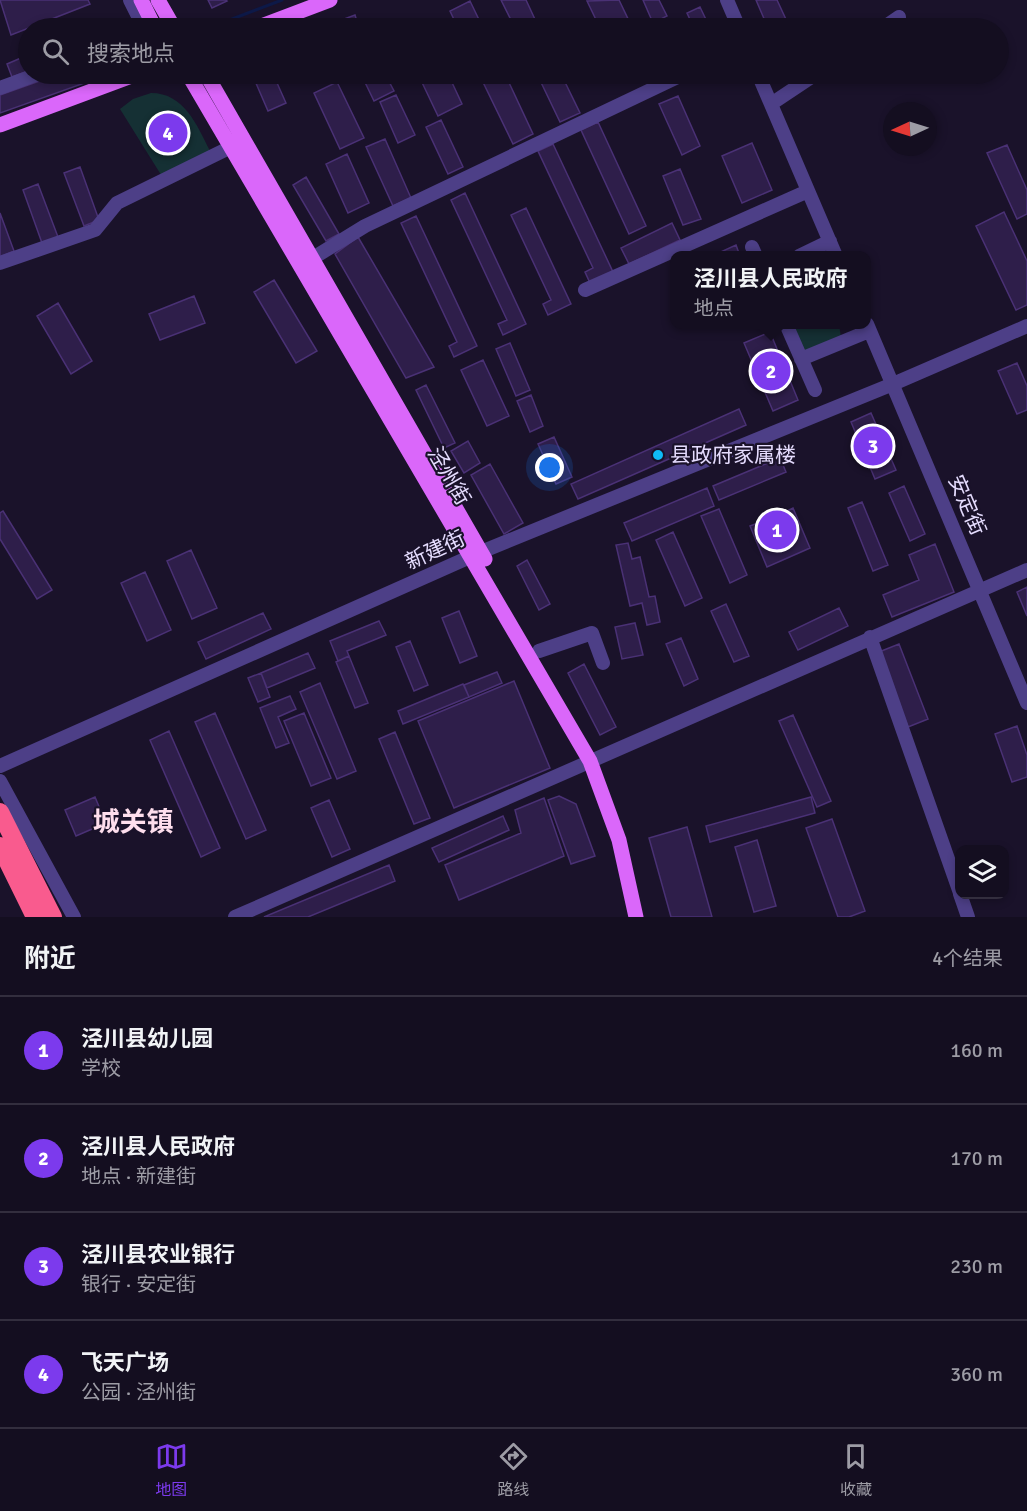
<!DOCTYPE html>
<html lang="zh">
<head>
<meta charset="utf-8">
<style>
  :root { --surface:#140e20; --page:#1d1729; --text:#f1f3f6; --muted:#9d9ca5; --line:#332e3e; --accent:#7c3aed }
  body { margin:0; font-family:Signika,"Noto Sans SC",sans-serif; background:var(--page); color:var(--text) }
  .controls { position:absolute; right:18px; bottom:18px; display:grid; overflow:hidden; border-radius:12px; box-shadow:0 3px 9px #0003 }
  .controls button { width:54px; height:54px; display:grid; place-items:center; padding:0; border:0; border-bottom:2px solid var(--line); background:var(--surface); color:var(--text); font:30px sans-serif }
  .compass { position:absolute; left:883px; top:102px; width:54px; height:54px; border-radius:50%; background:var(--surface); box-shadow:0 3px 9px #0003; rotate:266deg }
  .you { position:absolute; left:550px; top:468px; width:21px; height:21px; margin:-15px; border:4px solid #fff; border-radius:50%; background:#1a73e8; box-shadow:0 0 0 9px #1a73e833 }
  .badge { display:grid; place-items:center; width:39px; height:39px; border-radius:50%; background:var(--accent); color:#fff; font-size:20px; font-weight:700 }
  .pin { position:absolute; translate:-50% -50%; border:3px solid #fff; box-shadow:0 2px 6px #0006 }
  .popup { position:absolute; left:670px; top:251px; width:201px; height:78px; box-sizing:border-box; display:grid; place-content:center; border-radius:12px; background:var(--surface); filter:drop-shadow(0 2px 4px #0005); font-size:20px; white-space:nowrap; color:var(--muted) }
  .popup b { font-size:22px; color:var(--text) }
  .popup::after { content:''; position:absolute; left:50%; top:100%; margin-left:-12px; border:12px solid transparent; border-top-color:var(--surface) }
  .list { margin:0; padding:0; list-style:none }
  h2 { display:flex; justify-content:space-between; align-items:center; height:78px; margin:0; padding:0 24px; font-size:26px }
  h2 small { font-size:20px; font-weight:400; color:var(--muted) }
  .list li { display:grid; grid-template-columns:39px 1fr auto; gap:18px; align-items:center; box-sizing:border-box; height:108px; padding:0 24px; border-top:2px solid var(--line) }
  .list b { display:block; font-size:22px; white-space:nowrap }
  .list p { margin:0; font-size:20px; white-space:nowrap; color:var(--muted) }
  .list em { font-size:20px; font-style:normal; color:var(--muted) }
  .icon { flex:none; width:33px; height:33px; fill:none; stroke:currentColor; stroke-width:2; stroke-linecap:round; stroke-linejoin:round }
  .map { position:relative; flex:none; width:1027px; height:917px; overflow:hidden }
  .search { position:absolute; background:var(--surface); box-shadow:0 3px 9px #0003; left:18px; right:18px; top:18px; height:66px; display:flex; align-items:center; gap:15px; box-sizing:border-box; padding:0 21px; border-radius:33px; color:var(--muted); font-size:22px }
  .sheet { height:510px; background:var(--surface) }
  nav { display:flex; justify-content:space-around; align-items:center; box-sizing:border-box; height:84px; border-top:2px solid var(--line); background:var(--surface); font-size:16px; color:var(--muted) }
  nav a { display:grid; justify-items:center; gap:3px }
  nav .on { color:var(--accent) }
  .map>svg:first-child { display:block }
</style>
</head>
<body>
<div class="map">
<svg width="1027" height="917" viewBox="0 0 1027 917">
  <rect width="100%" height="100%" fill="#1a122a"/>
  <path fill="#153034" d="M151,93C184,93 197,125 210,151L163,178L120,109L133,99Z
    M792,325H839L841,337L807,351L803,349Z"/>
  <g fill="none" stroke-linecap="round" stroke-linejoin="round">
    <path stroke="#0d1948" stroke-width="3" d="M219,24L282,0"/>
  </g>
  <path fill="#2e1e4a" stroke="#4a3175" stroke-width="1.5" d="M0,0H88L90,4L11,35Z
    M208,0H226L227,1L212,8Z
    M501,0H526L539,28H515Z
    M619,0L630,23L619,28H600L587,1Z
    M643,0H659L667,16L653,23Z
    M756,0H777L790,28H768Z
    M470,1L483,28H458L450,11Z
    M700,7L710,28H694L687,13Z
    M355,15L359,28H320Z
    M28,55V71L12,77L7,64Z
    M59,74L107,75L0,113V95Z
    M252,74H273L286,103L268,111Z
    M361,74H385L394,91L374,101Z
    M418,74H448L462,104L438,116Z
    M479,74H505L533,134L513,144Z
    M537,74H561L580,113L560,122Z
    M337,82L364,138L340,149L314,93Z
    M396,95L415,135L398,143L380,102Z
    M678,96L700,146L682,155L659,104Z
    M441,120L463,167L448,174L426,127Z
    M598,122L646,226L629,234L581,130Z
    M385,139L411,198L393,206L366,147Z
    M752,143L772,190L742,203L722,156Z
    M553,144L613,272L590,283L585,272L593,268L538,151Z
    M1007,145L1027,190V214L1017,219L987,153Z
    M347,154L369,203L348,213L326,164Z
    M80,167L99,220L84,226L64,173Z
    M680,169L701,219L683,225L663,176Z
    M306,177L339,234L326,241L293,185Z
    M38,184L58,237L42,243L23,190Z
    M465,193L526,324L503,335L498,324L507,320L451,200Z
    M526,208L571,304L548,315L543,304L551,300L511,215Z
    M1004,212L1027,261V305L1016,310L976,226Z
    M0,213L14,251L0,257Z
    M416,216L477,346L454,357L449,346L457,342L401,223Z
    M672,223L680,240L629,264L621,248Z
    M358,237L434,367L406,378L335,254Z
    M736,245L740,256H712Z
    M274,280L317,351L296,363L254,292Z
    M194,296L205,323L160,340L149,314Z
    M58,303L92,361L71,374L37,316Z
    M770,332L798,400L773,411L744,343Z
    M510,343L530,390L516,396L496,349Z
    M483,360L509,416L487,426L461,370Z
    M1017,363L1027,386V410L1017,414L998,371Z
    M426,385L455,443L444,448L416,390Z
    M531,395L543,426L530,432L517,401Z
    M739,409L746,425L578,499L571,484Z
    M871,413L896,470L875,479L851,422Z
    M554,437L572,477L556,484L538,444Z
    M468,441L480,463L464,473L451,451Z
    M780,458L786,472L719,500L713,486Z
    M490,464L523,523L504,534L471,475Z
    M904,486L925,534L910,541L889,493Z
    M707,488L714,506L632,541L624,523Z
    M862,502L888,565L873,571L848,508Z
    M793,508L810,548L767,567L750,526L766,520L778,549L793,543L781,514Z
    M719,509L747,575L730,583L701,516Z
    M3,511L52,590L37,599L0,539V513Z
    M673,532L702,598L685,606L656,540Z
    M628,543L632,559L640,557L649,597L655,596L660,622L647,625L642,603L630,606L616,545Z
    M935,544L954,592L892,617L883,595L919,580L909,555Z
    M191,550L217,608L192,619L167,561Z
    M527,560L550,604L539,610L517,566Z
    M145,572L171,630L147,641L121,583Z
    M1027,587V616L1017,592Z
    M726,604L749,656L734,662L711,611Z
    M839,608L848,626L798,650L789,632Z
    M459,611L477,656L460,663L442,618Z
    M263,613L271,629L206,659L198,642Z
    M379,621L386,635L347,651L349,656L338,661L330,641Z
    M635,623L643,655L622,659L615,627Z
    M681,638L698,679L684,686L666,644Z
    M410,641L428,685L414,691L396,647Z
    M899,644L928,719L908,727L879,652Z
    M308,653L315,668L267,688L261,673Z
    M349,656L368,703L355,708L336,662Z
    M584,664L616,727L600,735L568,673Z
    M497,672L502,683L469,697L464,685Z
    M261,673L270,697L258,702L248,678Z
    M514,681L550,768L454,808L418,721Z
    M320,683L356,771L337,779L300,692Z
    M463,684L469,697L403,724L398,711Z
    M290,696L296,709L278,717L289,743L276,748L260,708Z
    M215,713L266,830L246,839L195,722Z
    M304,713L331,778L311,786L284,721Z
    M793,715L831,801L817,807L779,721Z
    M1017,726L1027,755V777L1012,782L995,734Z
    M169,731L220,848L201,857L150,740Z
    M395,732L430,818L414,824L379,739Z
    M559,796L576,804L595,856L571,864L548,800Z
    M95,797L106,823L76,836L65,810Z
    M811,797L815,813L710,842L706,826Z
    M544,798L564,856L459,900L445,865L521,833L515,810Z
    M329,800L350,849L332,857L311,808Z
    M503,816L509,830L439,862L432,848Z
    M832,819L865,911L849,917H838L806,828Z
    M687,827L712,917H671L649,838Z
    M757,840L776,906L754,912L735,847Z
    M389,865L395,881L308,917H264Z"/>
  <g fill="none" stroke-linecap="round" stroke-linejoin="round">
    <path stroke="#4d3f87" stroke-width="14" d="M130,0L144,28
      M727,0L739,28
      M883,28L899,17
      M758,74L836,256
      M0,88L38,74
      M771,104L816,74
      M752,247L756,256
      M799,256L830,241
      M313,258L365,226L684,74
      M0,263L95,230L117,203L231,147
      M585,290L808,191
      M786,324L815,390
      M867,324L1027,703
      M801,359L869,331
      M870,637L960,893
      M539,651L592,633L603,663
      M0,766L481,552L893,384L1027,326
      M0,781L74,917
      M960,894L968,917
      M235,917L1027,570"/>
    <path stroke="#da67fa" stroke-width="15" d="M141,0L155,28
      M158,0L174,28
      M256,28L330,0
      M188,74L590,761L619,840L636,917
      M206,74L485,559
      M0,125L137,74"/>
    <path stroke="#f95b8e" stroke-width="18" d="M0,812L53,917
      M0,846L35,917"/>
  </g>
  <circle fill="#0fbaf7" stroke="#1a122a" stroke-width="2" cx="658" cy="455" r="6"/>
  <g text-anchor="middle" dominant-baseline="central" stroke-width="4.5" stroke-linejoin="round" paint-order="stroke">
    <g font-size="21" fill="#e5dcfe" stroke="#1a122a" text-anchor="start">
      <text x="670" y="455">县政府家属楼</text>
    </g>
    <g font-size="21" fill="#e5dcfe" stroke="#1a122a">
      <text transform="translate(449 476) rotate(60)">泾州街</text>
      <text transform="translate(967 505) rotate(67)">安定街</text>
      <text transform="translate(435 550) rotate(-25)">新建街</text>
    </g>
    <g font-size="27" font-weight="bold" fill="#fedeed" stroke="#1a122a">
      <text x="133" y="822">城关镇</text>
    </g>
  </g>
</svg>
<div class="controls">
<button><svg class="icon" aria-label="layers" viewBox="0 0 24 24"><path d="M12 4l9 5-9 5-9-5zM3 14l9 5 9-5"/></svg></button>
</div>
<svg class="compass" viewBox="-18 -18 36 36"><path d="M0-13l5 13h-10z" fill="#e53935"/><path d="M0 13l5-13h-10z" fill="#9d9ca5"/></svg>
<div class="you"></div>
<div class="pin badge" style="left:777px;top:530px">1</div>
<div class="pin badge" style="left:771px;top:371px">2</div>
<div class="popup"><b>泾川县人民政府</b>地点</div>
<div class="pin badge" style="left:873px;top:446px">3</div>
<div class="pin badge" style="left:168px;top:133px">4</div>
<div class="search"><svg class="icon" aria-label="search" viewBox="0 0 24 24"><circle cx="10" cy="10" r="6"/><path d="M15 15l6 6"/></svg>搜索地点</div>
</div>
<section class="sheet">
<h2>附近<small>4个结果</small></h2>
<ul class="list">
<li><span class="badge">1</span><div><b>泾川县幼儿园</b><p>学校</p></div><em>160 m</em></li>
<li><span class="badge">2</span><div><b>泾川县人民政府</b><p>地点 · 新建街</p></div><em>170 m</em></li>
<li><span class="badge">3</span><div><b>泾川县农业银行</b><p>银行 · 安定街</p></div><em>230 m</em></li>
<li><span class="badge">4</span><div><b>飞天广场</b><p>公园 · 泾州街</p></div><em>360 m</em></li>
</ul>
</section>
<nav>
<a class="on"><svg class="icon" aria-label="map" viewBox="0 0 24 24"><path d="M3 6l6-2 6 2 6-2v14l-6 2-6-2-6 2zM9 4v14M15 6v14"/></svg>地图</a>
<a><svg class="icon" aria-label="directions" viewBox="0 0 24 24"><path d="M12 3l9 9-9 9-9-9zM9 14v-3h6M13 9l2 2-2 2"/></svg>路线</a>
<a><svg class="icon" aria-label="saved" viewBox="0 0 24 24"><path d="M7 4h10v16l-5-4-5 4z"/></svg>收藏</a>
</nav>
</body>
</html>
